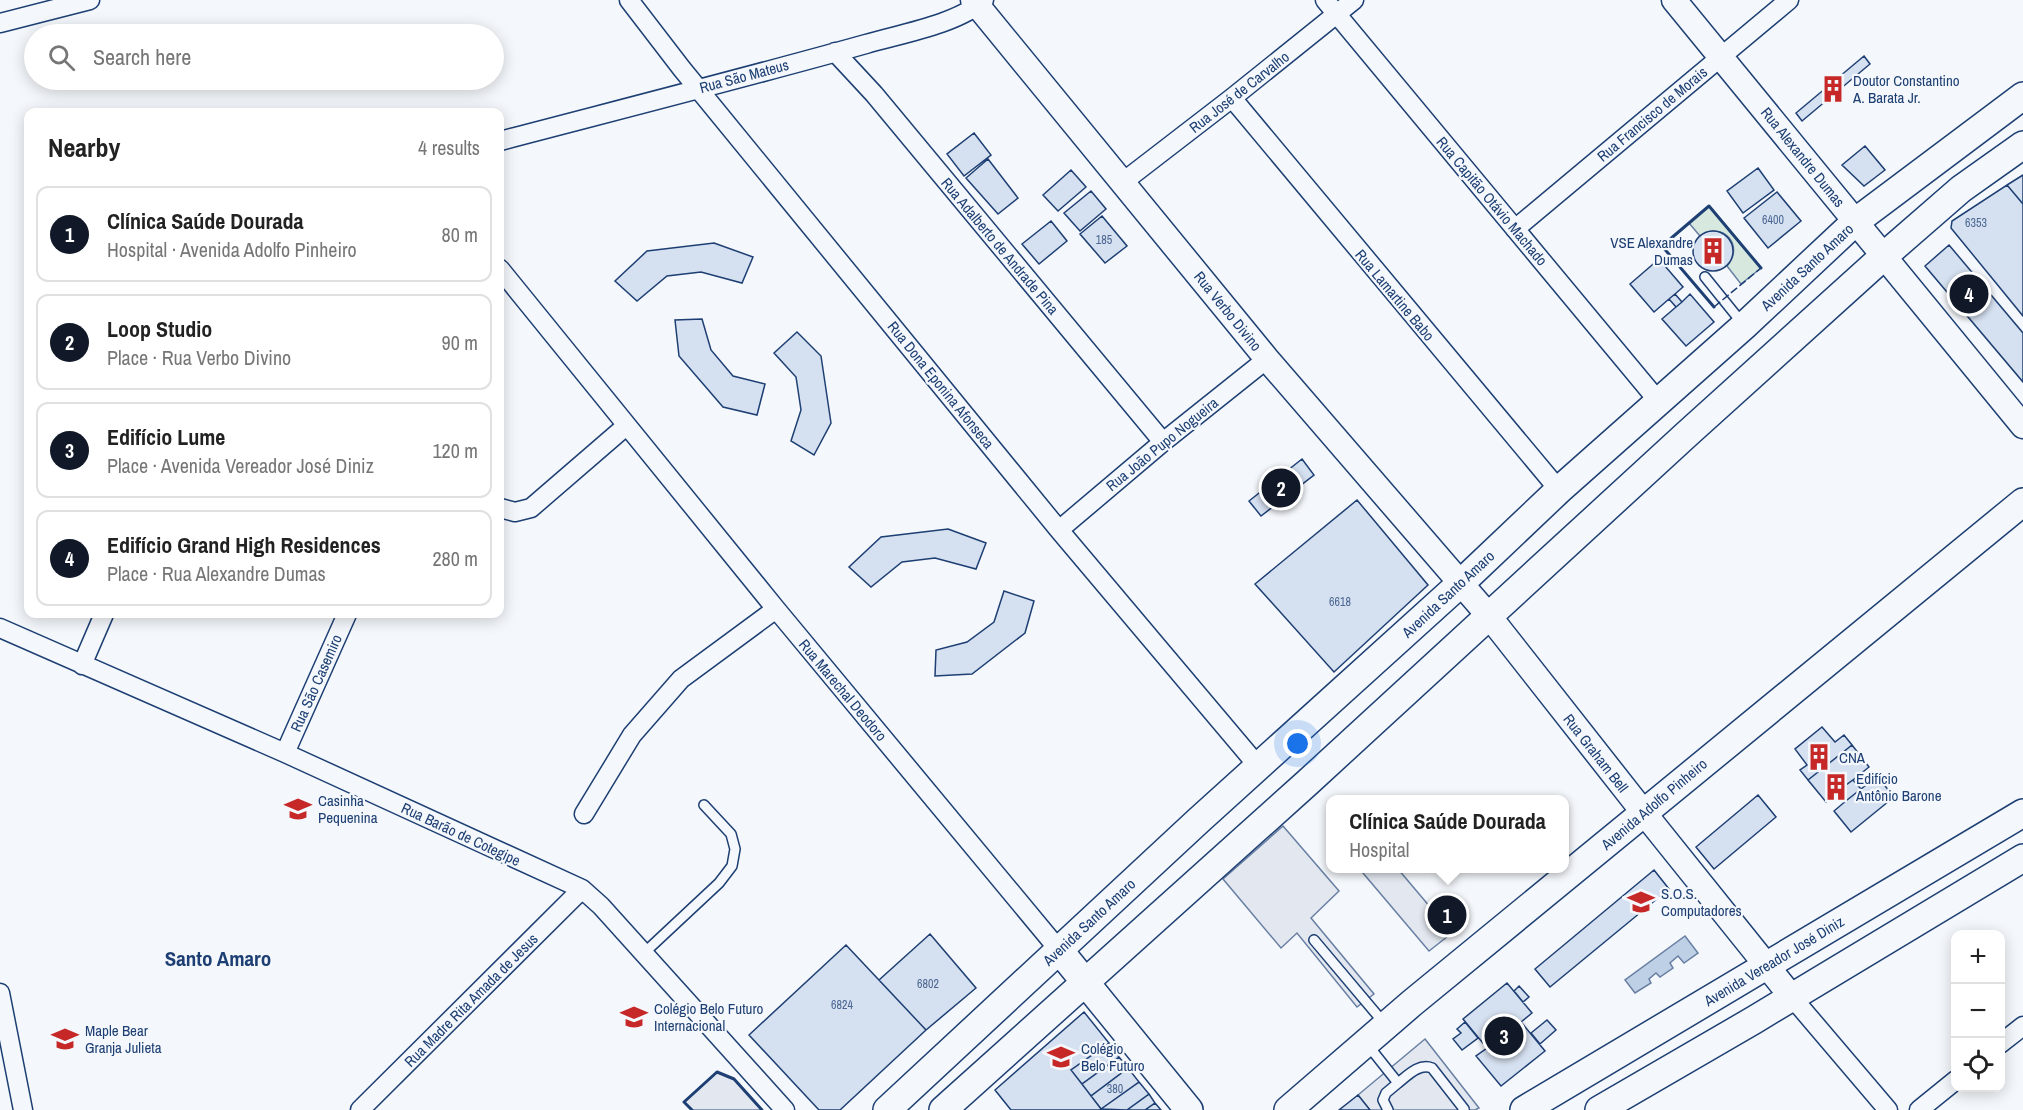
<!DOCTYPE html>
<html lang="en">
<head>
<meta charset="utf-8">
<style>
  :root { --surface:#fff; --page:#f6f6f6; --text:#222; --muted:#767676; --line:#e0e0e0; --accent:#111827 }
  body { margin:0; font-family:"Archivo Narrow",sans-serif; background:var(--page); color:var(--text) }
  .controls { position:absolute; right:18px; bottom:18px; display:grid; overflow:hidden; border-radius:12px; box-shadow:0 3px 15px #0003 }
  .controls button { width:54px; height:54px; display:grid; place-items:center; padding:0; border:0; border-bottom:2px solid var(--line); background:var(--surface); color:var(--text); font:30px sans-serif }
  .you { position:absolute; left:1298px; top:744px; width:21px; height:21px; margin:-15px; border:4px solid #fff; border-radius:50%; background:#1a73e8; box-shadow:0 0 0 9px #1a73e833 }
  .badge { display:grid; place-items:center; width:39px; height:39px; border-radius:50%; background:var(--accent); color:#fff; font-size:20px; font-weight:700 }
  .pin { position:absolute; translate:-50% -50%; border:3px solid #fff; box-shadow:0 2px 6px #0006 }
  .popup { position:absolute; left:1326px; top:795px; width:243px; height:78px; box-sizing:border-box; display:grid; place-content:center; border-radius:12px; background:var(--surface); filter:drop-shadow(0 2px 4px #0005); font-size:20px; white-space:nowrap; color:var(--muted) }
  .popup b { font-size:22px; color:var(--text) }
  .popup::after { content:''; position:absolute; left:50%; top:100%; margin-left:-12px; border:12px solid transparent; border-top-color:var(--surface) }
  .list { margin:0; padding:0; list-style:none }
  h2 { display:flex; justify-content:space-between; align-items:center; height:78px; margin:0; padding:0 24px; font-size:26px }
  h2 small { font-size:20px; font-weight:400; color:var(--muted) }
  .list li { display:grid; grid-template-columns:39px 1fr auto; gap:18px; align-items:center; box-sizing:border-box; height:96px; margin:0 12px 12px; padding:0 12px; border:2px solid var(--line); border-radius:12px }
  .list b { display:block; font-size:22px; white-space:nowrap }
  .list p { margin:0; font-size:20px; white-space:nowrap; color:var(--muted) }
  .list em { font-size:20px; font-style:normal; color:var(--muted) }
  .icon { flex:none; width:33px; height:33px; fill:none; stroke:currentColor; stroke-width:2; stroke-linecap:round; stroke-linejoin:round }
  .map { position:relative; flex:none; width:2023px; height:1110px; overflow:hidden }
  .search { position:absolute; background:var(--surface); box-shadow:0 3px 15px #0003; left:24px; top:24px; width:480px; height:66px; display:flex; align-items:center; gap:15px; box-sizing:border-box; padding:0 21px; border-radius:33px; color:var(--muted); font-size:22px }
  .panel { position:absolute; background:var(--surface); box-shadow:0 3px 15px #0003; left:24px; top:108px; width:480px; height:510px; border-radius:12px }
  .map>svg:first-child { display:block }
</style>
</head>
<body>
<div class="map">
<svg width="2023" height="1110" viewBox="0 0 2023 1110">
  <rect width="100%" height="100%" fill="#f4f7fb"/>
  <path fill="#d7e8df" stroke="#687fa3" stroke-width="1.5" d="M1709,206L1761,268L1741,284L1727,266C1745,246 1723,220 1700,236L1689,223Z"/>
  <path fill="#e3e8f0" stroke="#687fa3" stroke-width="1.5" d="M1283,826L1339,891L1311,918L1374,994L1357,1007L1297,933L1281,948L1223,879Z
    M1369,868L1398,869L1452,933L1429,951L1363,873Z
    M1425,1039L1479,1108L1475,1110H1370L1358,1095Z
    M717,1072L734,1079L762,1110H692L684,1102Z"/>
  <path fill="#bed0e5" stroke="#687fa3" stroke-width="1.5" d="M1685,936L1698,953L1684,963L1678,956L1670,963L1673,968L1660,977L1656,973L1649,979L1651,983L1635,993L1625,980Z"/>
  <path fill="#d5e0f0" stroke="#1d3f73" stroke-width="1.5" d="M1864,56L1870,64L1802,121L1796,113Z
    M974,133L991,155L964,176L947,154Z
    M1865,146L1885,170L1864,186L1842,165Z
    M988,159L1018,198L998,214L966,178Z
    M1758,168L1774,190L1743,213L1727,191Z
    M1071,170L1086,187L1058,211L1043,195Z
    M2023,175V204L2007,185Z
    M2007,185L2023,204V316L1951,228L1952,221Z
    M1091,191L1106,209L1080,231L1064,213Z
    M1777,192L1801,221L1768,248L1744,218Z
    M1102,216L1127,246L1105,263L1080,234Z
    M1051,221L1067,241L1039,264L1022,244Z
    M1693 251a20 20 0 1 1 40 0a20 20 0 1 1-40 0Z
    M714,243L753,257L742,283L701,272L667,276L637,301L615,281L647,251Z
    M1949,245L2023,333V382L1925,266Z
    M1659,259L1683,287L1675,294L1682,302L1690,294L1714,322L1686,346L1662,319L1676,307L1669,299L1654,312L1630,284Z
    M1675,294L1682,302L1676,307L1669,299Z
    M702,319L711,350L733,376L765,384L757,415L723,407L679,356L675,320Z
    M797,332L821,356L831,423L814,455L791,441L801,410L796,377L774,353Z
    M1302,459L1314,475L1261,516L1249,501Z
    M1357,500L1428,585L1334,672L1255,584Z
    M948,529L986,543L976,569L935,558L902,562L871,587L849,567L881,537Z
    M1004,591L1034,601L1025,633L972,674L935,676L936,650L967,642L994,622Z
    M1822,727L1835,742L1844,735L1852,745L1808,780L1800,770L1807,765L1795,749Z
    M1852,745L1869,767L1853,780L1861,789L1877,776L1894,797L1851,832L1834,811L1847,800L1839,790L1826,802L1808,780Z
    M1853,780L1861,789L1847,800L1839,790Z
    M1758,795L1776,817L1714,869L1696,847Z
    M1654,870L1669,889L1550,987L1535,969Z
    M930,934L976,988L926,1030L879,980Z
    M846,945L926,1030L840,1110H819L749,1035Z
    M1507,983L1532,1013L1521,1022L1545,1051L1501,1086L1476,1056L1487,1048L1463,1019Z
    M1519,986L1529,997L1523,1002L1514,991Z
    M1084,1012L1109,1043L1071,1070L1102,1110H1011L995,1090Z
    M1547,1020L1556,1030L1540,1044L1531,1033Z
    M1465,1022L1478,1038L1462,1050L1453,1039L1461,1033L1457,1029Z
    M1109,1043L1119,1057L1082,1084L1071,1070Z
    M1119,1057L1128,1068L1091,1096L1082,1084Z
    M1128,1068L1139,1082L1101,1109L1091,1096Z
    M1139,1082L1149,1094L1127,1110L1101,1109Z
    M1149,1094L1155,1103L1145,1110H1127Z
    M1358,1095L1370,1110H1339Z
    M1155,1103L1161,1110H1145Z"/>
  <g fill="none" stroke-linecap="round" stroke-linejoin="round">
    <defs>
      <path id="lane" d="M1705,277L1743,324
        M1314,940L1384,1023
        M643,954L719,883L732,866L735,849L731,834L704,805
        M1367,1044L1398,1083L1386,1093L1383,1100L1388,1110
        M1398,1083C1408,1075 1419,1063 1432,1068L1464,1109L1463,1110"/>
      <path id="street" d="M629,0L682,69L1059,530L1258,766
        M1325,0L1659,402
        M0,23L90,0
        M835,52L874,94L1163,442
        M1232,98L1559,490
        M500,141C622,109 744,78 866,44C900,34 958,24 984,0
        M1123,182L1232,98L1354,0
        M1515,229L1789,0
        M500,269L776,609L1059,950
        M500,508L515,512L531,508L626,426
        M1059,530L1163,442L1267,359
        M0,628L285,753L582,889L601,906L785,1110
        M82,665L104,614
        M285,753L347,614
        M584,814L632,735L681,679L776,609
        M0,993L23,1110
        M1791,996L1888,1110
        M2000,1044L2023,1026
        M360,1110L582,889
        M1919,1110L1956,1080"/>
      <path id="secondary" d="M973,0L1267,359L1489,616L1644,813L1791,996
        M1674,0L2023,426"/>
      <path id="primary" d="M1059,950L1189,1110
        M887,1110L1198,821L1461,583L1559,490L1744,326L1855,222L2023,96
        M943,1110L1307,783L1687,434L1884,256L1961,189L2023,145
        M1288,1110L1412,1003L2023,502
        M1524,1110L2023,813
        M1599,1110L1754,1020L2023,858"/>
    </defs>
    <use href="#lane" stroke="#1d3f73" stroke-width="12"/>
    <use href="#street" stroke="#1d3f73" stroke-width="21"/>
    <use href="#secondary" stroke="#1d3f73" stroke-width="27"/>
    <use href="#primary" stroke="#1d3f73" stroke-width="30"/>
    <use href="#lane" stroke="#f4f7fb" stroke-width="9"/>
    <use href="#street" stroke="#f4f7fb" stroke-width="18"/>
    <use href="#secondary" stroke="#f4f7fb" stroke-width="24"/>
    <use href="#primary" stroke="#f4f7fb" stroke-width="27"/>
    <path stroke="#1d3f73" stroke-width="1.5" stroke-dasharray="8 3" stroke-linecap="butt" d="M1714,307L1761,268"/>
    <path stroke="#1d3f73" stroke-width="3" d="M1714,307L1662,246L1709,206L1761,268
      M692,1110L684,1102L717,1072L734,1079L762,1110"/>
  </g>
  <defs>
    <symbol id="building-bare" viewBox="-9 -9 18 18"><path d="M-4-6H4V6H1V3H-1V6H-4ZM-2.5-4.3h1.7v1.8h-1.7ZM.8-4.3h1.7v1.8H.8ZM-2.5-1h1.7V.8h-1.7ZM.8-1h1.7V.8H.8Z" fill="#c62828" stroke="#f4f7fb" stroke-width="2.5" paint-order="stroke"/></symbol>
    <symbol id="school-bare" viewBox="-9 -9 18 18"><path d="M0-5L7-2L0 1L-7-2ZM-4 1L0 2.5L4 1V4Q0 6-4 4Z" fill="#c62828" stroke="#f4f7fb" stroke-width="2.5" paint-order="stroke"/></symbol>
  </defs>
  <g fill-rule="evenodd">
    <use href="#building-bare" x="1814" y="70" width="38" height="38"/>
    <use href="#building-bare" x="1694" y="232" width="38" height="38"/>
    <use href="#building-bare" x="1800" y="738" width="38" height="38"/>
    <use href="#building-bare" x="1817" y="768" width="38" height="38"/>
    <use href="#school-bare" x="279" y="790" width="38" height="38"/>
    <use href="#school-bare" x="1622" y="883" width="38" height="38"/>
    <use href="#school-bare" x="615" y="998" width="38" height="38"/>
    <use href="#school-bare" x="46" y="1020" width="38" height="38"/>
    <use href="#school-bare" x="1042" y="1038" width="38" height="38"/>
  </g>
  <g text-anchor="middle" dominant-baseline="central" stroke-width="4.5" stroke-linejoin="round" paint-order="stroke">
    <g font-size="12" fill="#4b6792">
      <text x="1773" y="220">6400</text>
      <text x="1976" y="223">6353</text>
      <text x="1104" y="240">185</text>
      <text x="1340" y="602">6618</text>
      <text x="928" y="984">6802</text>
      <text x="842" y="1005">6824</text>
      <text x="1115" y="1089">380</text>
    </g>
    <g font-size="15" fill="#1d3f73" stroke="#f4f7fb">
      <text transform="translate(744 76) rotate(-15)">Rua São Mateus</text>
      <text transform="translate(1239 92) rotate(-38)">Rua José de Carvalho</text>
      <text transform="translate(1652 114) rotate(-40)">Rua Francisco de Morais</text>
      <text transform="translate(1803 157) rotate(51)">Rua Alexandre Dumas</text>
      <text transform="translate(1492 201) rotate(50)">Rua Capitão Otávio Machado</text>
      <text transform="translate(1000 246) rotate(50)">Rua Adalberto de Andrade Pina</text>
      <text transform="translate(1807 267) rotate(-43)">Avenida Santo Amaro</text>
      <text transform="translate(1395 295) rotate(50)">Rua Lamartine Babo</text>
      <text transform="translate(1228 311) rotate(51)">Rua Verbo Divino</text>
      <text transform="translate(941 385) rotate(51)">Rua Dona Eponina Afonseca</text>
      <text transform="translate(1162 444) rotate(-39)">Rua João Pupo Nogueira</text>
      <text transform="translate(1448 594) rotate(-43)">Avenida Santo Amaro</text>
      <text transform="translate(316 683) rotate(-66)">Rua São Casemiro</text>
      <text transform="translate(843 690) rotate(50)">Rua Marechal Deodoro</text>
      <text transform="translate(1596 753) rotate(52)">Rua Graham Bell</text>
      <text transform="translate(1654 804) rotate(-40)">Avenida Adolfo Pinheiro</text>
      <text transform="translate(461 834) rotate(25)">Rua Barão de Cotegipe</text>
      <text transform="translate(1089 922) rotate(-43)">Avenida Santo Amaro</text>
      <text transform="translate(1774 961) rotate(-31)">Avenida Vereador José Diniz</text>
      <text transform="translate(471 1000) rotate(-45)">Rua Madre Rita Amada de Jesus</text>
    </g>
    <g font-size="15" fill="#1d3f73" stroke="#f4f7fb" text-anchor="start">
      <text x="1853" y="80">Doutor Constantino<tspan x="1853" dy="17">A. Barata Jr.</tspan></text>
      <text x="1693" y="242" text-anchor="end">VSE Alexandre<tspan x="1693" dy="17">Dumas</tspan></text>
      <text x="1839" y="757">CNA</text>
      <text x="1856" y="778">Edifício<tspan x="1856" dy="17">Antônio Barone</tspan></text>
      <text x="318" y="800">Casinha<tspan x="318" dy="17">Pequenina</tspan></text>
      <text x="1661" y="893">S.O.S.<tspan x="1661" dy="17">Computadores</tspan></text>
      <text x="654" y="1008">Colégio Belo Futuro<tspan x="654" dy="17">Internacional</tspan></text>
      <text x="85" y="1030">Maple Bear<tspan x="85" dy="17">Granja Julieta</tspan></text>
      <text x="1081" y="1048">Colégio<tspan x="1081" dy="17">Belo Futuro</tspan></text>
    </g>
    <g font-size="21" font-weight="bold" fill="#1d3f73" stroke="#f4f7fb">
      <text x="218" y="958">Santo Amaro</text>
    </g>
  </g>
</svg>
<div class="controls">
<button>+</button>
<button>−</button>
<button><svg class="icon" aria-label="locate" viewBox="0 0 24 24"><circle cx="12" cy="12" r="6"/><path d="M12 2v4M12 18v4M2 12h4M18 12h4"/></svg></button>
</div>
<div class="you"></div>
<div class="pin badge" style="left:1447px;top:915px">1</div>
<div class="popup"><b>Clínica Saúde Dourada</b>Hospital</div>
<div class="pin badge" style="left:1281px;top:488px">2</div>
<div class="pin badge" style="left:1504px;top:1036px">3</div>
<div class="pin badge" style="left:1969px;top:294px">4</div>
<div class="search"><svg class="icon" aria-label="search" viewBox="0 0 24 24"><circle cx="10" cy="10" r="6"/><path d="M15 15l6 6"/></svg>Search here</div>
<section class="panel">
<h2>Nearby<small>4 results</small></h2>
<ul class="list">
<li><span class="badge">1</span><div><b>Clínica Saúde Dourada</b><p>Hospital · Avenida Adolfo Pinheiro</p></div><em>80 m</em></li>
<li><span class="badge">2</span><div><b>Loop Studio</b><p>Place · Rua Verbo Divino</p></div><em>90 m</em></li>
<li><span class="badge">3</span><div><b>Edifício Lume</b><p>Place · Avenida Vereador José Diniz</p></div><em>120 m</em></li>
<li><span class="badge">4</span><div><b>Edifício Grand High Residences</b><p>Place · Rua Alexandre Dumas</p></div><em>280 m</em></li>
</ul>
</section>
</div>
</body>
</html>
